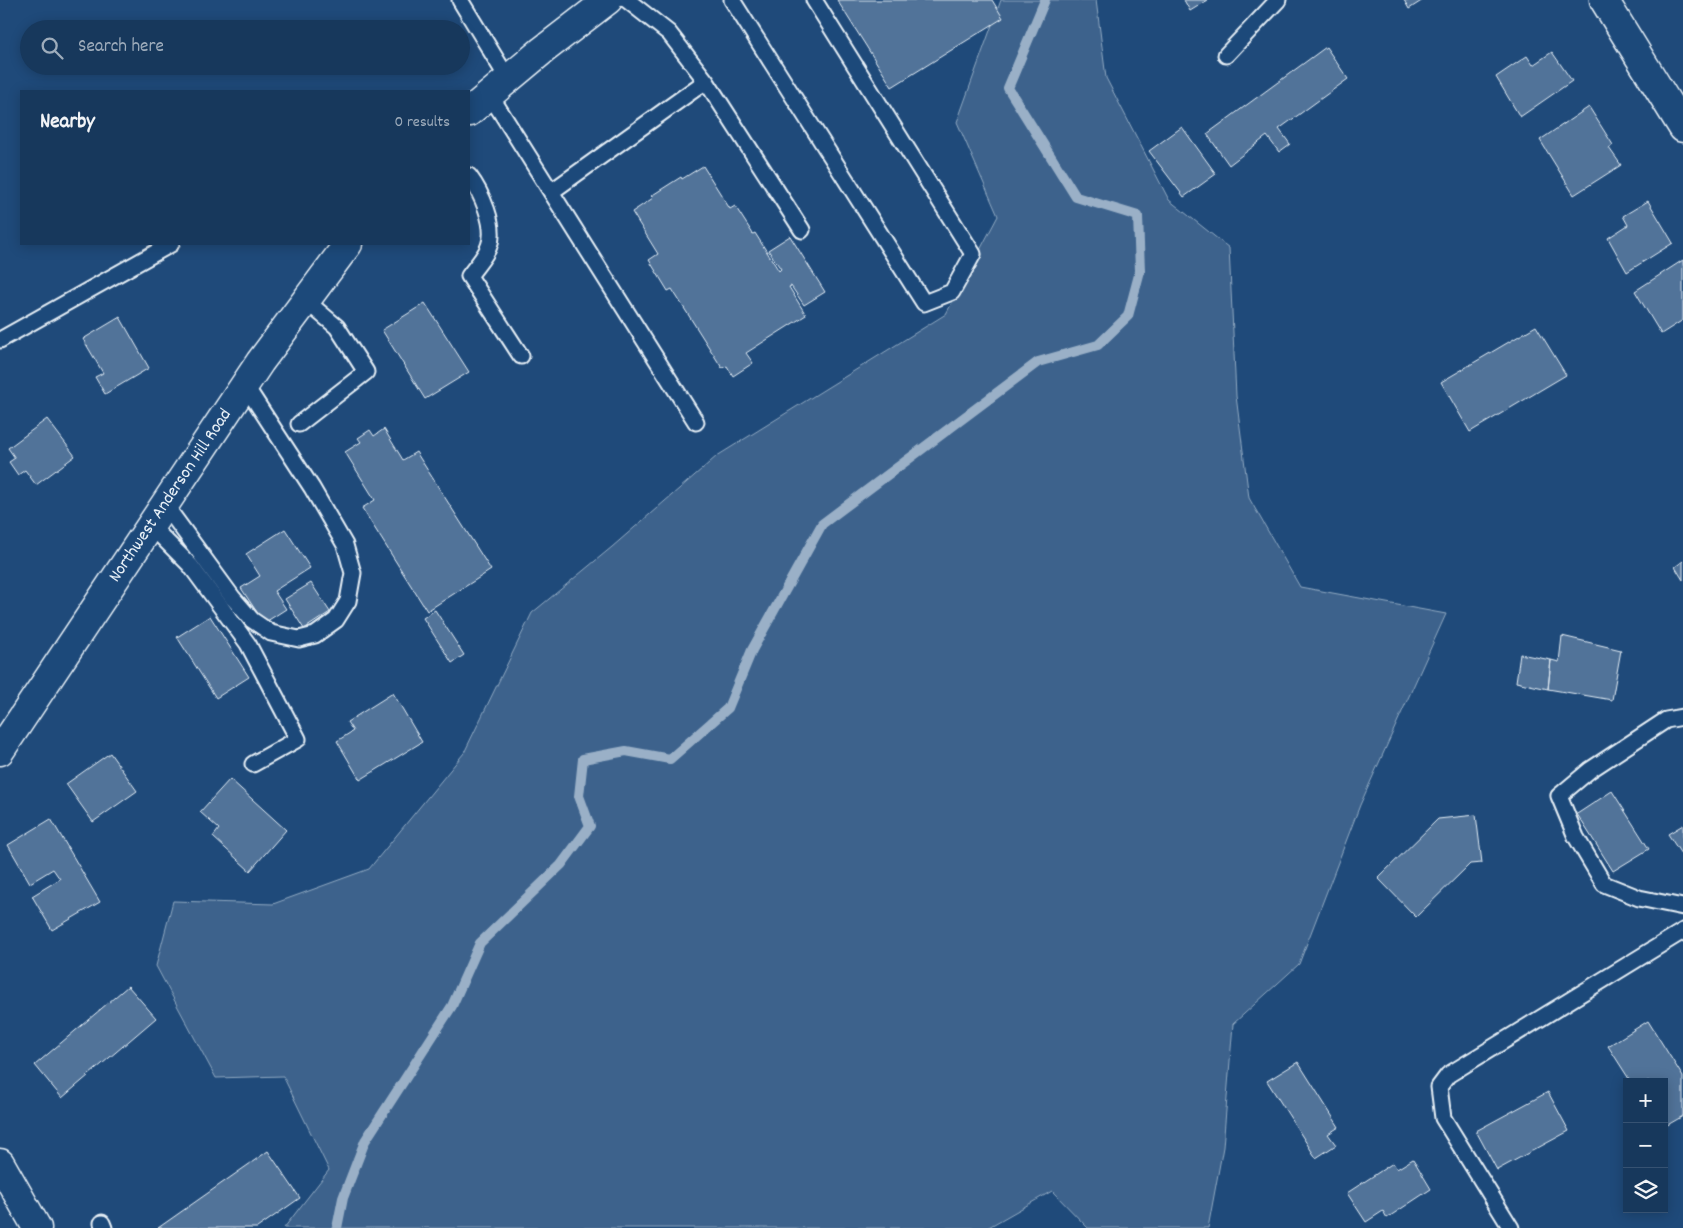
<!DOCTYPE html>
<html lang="en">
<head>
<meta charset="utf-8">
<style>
  :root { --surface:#17385c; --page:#203f62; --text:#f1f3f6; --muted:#9eacbb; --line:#365272 }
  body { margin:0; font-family:Dekko,sans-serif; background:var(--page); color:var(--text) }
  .controls { position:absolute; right:15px; bottom:15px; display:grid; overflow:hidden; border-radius:0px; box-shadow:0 2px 12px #0003 }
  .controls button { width:45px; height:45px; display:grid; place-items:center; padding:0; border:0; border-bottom:1px solid var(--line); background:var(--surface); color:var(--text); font:25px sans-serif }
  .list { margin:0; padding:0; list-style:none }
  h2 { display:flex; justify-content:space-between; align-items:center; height:65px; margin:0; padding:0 20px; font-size:21px }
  h2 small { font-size:16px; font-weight:400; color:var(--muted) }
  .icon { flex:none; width:28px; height:28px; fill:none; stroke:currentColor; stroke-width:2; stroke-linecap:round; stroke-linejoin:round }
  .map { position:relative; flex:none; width:1683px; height:1228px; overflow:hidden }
  .search { position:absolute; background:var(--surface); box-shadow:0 2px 12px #0003; left:20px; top:20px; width:450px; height:55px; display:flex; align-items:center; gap:12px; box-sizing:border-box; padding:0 18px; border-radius:28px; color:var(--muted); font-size:19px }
  .panel { position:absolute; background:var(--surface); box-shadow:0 2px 12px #0003; left:20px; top:90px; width:450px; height:155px; border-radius:0px }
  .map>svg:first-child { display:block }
</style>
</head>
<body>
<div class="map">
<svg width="1683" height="1228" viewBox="0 0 1683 1228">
  <rect width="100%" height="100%" fill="#1f4a7a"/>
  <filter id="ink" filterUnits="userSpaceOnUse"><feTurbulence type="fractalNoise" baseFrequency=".02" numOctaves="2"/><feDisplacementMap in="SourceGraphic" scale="10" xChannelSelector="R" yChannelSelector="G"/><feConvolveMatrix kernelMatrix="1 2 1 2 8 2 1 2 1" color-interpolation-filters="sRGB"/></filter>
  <g filter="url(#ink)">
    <path fill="#3c628c" stroke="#92aac2" d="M1001,0H1096L1106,78L1169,200L1229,248L1236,396L1249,498L1300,587L1446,614L1360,805L1299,964L1233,1024L1223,1147L1208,1228H1088L1052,1191L987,1228H284L329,1170L283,1076L216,1078L156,966L173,901L273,904L369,869L464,753L532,613L612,547L717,456L946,314L998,216L957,122Z"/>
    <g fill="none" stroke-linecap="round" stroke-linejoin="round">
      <path stroke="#9ab0c7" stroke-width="10" d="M337,1228L343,1198L365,1141L452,1006L480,943L561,865L590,826L579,796L583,759L626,751L670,759L728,708L752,650L822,524L1038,362L1098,345L1128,316L1140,271L1138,216L1076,197L1008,88L1045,0"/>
    </g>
    <path fill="#517399" stroke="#e8f1f8" d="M837,0H992L1003,18L892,87Z
      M1184,0H1208L1190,11Z
      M1404,0H1423L1409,9Z
      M1326,47L1348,79L1279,129L1290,144L1279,152L1267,136L1229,165L1207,134Z
      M1552,52L1572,81L1520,117L1496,77L1527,56L1533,65Z
      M1589,107L1613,145L1609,148L1621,165L1574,195L1540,140Z
      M1182,127L1216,174L1184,197L1149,151Z
      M703,166L730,209L735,206L753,234L755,233L779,271L781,269L768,250L790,236L825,292L804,305L791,286L789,287L806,315L746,353L753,363L733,376L727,366L722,368L672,289L668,291L649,260L658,254L632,212L653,198L651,196L681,177L682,179Z
      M1648,201L1673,243L1627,272L1608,238L1628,225L1623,216Z
      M1683,260V320L1661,334L1635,291Z
      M425,303L469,372L425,399L382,330Z
      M120,317L149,368L105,394L95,377L103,373L83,339Z
      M1536,326L1566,375L1470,432L1441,382Z
      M47,419L75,456L36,485L25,470L18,475L9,462L15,458L8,448Z
      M384,429L403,460L416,452L491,570L427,611L362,508L375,500L345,452L361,442L358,438L370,430L374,436Z
      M285,529L310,568L274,591L286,609L264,623L241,588L260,576L246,554Z
      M1683,561V580L1675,567Z
      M311,583L330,612L304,629L285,599Z
      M435,610L464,655L452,663L423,618Z
      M210,616L249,677L216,698L177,637Z
      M1562,636L1621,650L1612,700L1548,689L1551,660L1559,662Z
      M1520,654L1551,660L1548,689L1516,682Z
      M393,693L422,742L360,780L337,741L353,731L347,722Z
      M110,753L137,791L93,822L66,784Z
      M230,779L286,830L250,871L213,837L219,829L200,812Z
      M1612,791L1649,849L1613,871L1577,814Z
      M1476,815L1482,863L1470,864L1416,917L1378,878L1438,819Z
      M51,819L100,902L52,930L32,896L60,879L53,869L30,883L8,845Z
      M1683,825V857L1668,834Z
      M128,986L156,1018L62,1098L35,1065Z
      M1648,1021L1683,1077V1116L1664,1127V1082H1631L1608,1046Z
      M1298,1062L1339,1127L1328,1134L1336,1145L1316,1158L1267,1081Z
      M1548,1092L1569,1131L1497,1170L1476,1131Z
      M268,1151L300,1198L257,1228H158Z
      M1413,1159L1431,1189L1387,1218L1383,1211L1366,1222L1347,1193L1393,1163L1397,1169Z"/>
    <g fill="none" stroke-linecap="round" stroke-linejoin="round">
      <defs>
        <path id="service" d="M460,0L508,79
          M627,0L669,33L706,81L802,230
          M732,0L924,303L952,292L973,254L814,0
          M1226,55L1278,0
          M490,95L696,422
          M469,176C481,192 497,226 489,246C486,256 475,267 469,276L521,356
          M551,192L706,81
          M0,340L171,244
          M299,424L366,372L337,327L305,300
          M165,505L233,598L252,620L271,633L299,639L315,635L336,620L348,601L353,573L345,545L312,488L245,385
          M151,526L190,565L248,644L298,739L253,764
          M1683,717L1666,720L1590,770L1559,796L1576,837L1604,884L1639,898L1683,907
          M102,1223L104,1228
          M1511,1228L1443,1118L1439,1087L1448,1075L1683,931"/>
        <path id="minor" d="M1604,0L1683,128
          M0,1163L37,1228"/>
        <path id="secondary" d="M469,112L543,50L608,0
          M0,751L260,362L348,244"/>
      </defs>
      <use href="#service" stroke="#e8f1f8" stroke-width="19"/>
      <use href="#minor" stroke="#e8f1f8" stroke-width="31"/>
      <use href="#secondary" stroke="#e8f1f8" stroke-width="31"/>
      <use href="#service" stroke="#1f4a7a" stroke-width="15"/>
      <use href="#minor" stroke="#1f4a7a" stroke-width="28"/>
      <use href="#secondary" stroke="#1f4a7a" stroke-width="28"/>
    </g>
  </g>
  <g text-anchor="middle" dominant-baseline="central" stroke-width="4" stroke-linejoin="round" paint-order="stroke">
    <g font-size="18" fill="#e8f1f8" stroke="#1f4a7a">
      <text transform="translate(171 496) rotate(-56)">Northwest Anderson Hill Road</text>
    </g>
  </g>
</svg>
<div class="controls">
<button>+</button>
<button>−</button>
<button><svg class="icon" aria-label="layers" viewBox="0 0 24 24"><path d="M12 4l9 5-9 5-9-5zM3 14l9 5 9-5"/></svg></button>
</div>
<div class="search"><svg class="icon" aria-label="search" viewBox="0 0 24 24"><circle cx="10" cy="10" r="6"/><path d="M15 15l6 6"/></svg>Search here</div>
<section class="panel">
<h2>Nearby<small>0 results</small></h2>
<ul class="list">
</ul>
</section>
</div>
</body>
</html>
